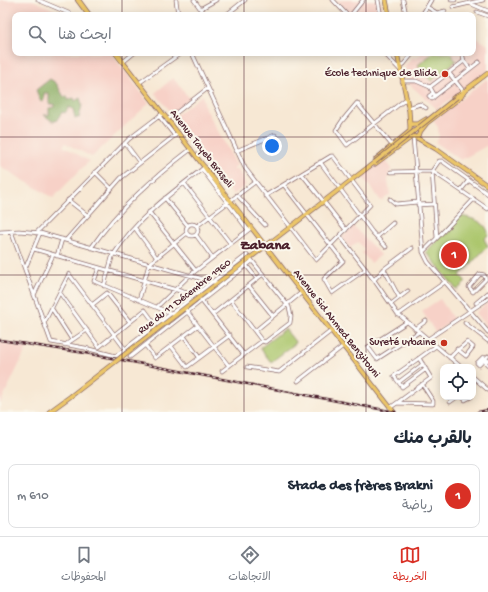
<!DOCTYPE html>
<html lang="ar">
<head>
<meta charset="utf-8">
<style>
  :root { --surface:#fff; --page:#f2f2f3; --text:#1f2937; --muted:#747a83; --line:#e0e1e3; --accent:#d93025 }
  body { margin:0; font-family:"Gochi Hand","Playpen Sans Arabic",sans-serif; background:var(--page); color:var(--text); direction:rtl }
  .controls { position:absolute; right:12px; bottom:12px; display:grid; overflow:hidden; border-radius:8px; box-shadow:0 2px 10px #0003 }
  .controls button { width:36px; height:36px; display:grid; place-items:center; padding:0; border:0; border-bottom:1px solid var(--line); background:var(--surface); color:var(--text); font:20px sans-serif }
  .you { position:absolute; left:272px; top:146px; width:14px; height:14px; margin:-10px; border:3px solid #fff; border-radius:50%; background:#1a73e8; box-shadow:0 0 0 6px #1a73e833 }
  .badge { display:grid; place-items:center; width:26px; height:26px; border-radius:50%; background:var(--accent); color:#fff; font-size:13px; font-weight:700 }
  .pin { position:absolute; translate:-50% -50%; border:2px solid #fff; box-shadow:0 1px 4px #0006 }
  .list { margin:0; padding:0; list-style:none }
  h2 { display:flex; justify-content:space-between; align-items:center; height:52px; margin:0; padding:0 16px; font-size:17px }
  h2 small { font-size:13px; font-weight:400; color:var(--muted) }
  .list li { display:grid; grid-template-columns:26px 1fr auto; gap:12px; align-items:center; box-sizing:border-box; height:64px; margin:0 8px 8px; padding:0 8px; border:1px solid var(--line); border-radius:8px }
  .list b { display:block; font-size:15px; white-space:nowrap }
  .list p { margin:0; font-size:13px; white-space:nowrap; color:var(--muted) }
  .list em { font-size:13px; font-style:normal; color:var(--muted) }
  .icon { flex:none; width:22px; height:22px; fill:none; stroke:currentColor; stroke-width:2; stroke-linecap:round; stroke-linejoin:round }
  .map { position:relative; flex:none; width:488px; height:412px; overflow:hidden; direction:ltr }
  .search { position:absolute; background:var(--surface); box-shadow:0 2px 10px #0003; left:12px; right:12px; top:12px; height:44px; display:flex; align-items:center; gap:10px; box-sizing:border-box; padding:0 14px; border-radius:8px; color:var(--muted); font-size:15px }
  .sheet { height:124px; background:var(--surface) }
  nav { display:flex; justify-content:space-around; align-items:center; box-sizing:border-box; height:56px; border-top:1px solid var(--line); background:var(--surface); font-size:11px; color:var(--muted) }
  nav a { display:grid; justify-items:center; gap:2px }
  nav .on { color:var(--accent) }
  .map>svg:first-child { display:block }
</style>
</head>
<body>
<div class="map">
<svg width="488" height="412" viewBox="0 0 488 412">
  <rect width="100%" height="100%" fill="#fbf7ec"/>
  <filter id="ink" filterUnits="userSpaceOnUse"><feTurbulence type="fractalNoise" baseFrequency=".025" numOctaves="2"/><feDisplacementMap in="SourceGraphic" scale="8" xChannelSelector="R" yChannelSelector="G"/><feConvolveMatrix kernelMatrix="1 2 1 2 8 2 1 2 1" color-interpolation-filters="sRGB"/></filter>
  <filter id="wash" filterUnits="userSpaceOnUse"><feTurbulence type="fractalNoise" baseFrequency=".012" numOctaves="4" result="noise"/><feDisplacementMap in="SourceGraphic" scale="16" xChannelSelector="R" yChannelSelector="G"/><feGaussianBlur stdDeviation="0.9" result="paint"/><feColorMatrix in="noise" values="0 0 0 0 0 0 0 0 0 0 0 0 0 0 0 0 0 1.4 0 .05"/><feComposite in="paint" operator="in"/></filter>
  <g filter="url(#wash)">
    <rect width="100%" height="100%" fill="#f7e8d4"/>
    <path fill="#f7d1c7" d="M0,0H32L67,15H15V53H111L149,103L92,157L65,143L63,146L89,161L53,198L0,166Z
      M336,0H380L383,11L380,15H350Z
      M473,36L488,45V71L437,109L408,83L405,66L413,57L416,59L422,53H473Z
      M173,78L190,99L172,113L155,93Z
      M488,78V145L461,160L435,142L439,138L438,127L433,121Z
      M202,95L205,107L237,166L234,167V170H238L246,185L233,195L174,117Z
      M385,159L392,169L390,171L388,180L390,195L381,201L361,175Z
      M353,226L381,255L371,263L362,253L365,250L358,242L350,248L342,238Z
      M440,299L454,320L435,332L422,311Z
      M488,302V328L475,313Z
      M0,343L27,348L0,404Z"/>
    <path fill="#abc66c" stroke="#7a724c" d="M433,53H450L456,61L431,81L418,65Z
      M460,216C472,218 488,222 488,235L484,239L488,246L460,275L466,282L457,290L426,252Z
      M285,329L296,343L271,362L260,348Z"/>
    <path fill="#88ab60" stroke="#696546" d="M50,79L56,83L64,97L67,96L68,100L74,98L75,101L80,98L82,105L79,118H75L73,109L69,107L65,113L62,112L56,121H52L44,115H49V108L54,107V104H49V93H44V100L41,102L36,90Z"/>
  </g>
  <g filter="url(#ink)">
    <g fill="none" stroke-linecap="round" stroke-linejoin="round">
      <defs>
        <path id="minor" d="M38,0L73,15
          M176,0L178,15
          M194,0L205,15
          M333,0L347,15
          M378,0L380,11L378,15
          M403,0L406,15
          M451,0H455
          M469,3L488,11
          M427,7L437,13L445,11
          M453,7L483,0
          M200,9L216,0
          M477,12L488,16
          M226,15L245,0
          M351,15L363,0
          M422,15L431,0
          M192,53L245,168L316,260L370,205L333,156H331L265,196
          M384,53L400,70
          M462,53L464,61
          M123,62L134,53
          M399,66L404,64L413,53
          M449,73L464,92
          M402,81H416L430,87L464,61L470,69
          M139,83L181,53
          M430,87L435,96L479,62
          M433,93L429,96L432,99L435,96
          M408,108L420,104L426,108
          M159,116L175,136
          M167,120L208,88
          M413,137L423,252L428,262L488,332
          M125,143L140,163
          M391,144L357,103L342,121L336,130L347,145L406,99
          M236,151L275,135
          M320,162L372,232L386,247
          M202,169L248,230
          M95,172L111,188
          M391,172L432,171L488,209
          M302,174L346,230
          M184,183L230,243
          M284,185L343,261L324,279L332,293L366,269
          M461,190L469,180
          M237,195L265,225
          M165,198L188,226
          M390,199L396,204L418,202
          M474,199L437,238L432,171L439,161H442L488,194
          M68,200L87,215
          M418,205L434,204
          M149,212L195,270
          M186 230a6 6 0 1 1 12 0a6 6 0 1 1-12 0Z
          M197,226L255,182
          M135,228L157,258
          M11,231L51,342L85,348L116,356L125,349
          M0,232L19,231L40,233L217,283
          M36,233L129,139L162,114
          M196,235L212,257
          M340,236L374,280L397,313L461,367
          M377,237L393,223
          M66,240L121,178L178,133
          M91,248C119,208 153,178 191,149
          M34,249L194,295
          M423,252L437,238
          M114,254C137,218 171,193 205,167
          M57,256L62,239
          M246,265L257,279
          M99,268L94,281L175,315
          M25,269L40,233
          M384,269L399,297
          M480,274L484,275L486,279L473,292L469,287Z
          M374,280L384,269L412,248
          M104,286L113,254
          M249,286L273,316
          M60,293L99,347L145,310L156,325
          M34,295L53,255
          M139,300L149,264L187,233
          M201,300L244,355
          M231,300L262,341
          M476,303L488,293
          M391,304L408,291
          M92,305L107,293L130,322
          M157,307L189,276L251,228
          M52,309L72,340
          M186,310L229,366
          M213,314L263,274
          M398,315L445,282
          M407,322L368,347L377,359L419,332
          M44,323L69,274L125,349L247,255
          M465,323L488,341
          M415,329L426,321
          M255,331L301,293
          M184,336L199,357
          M428,339L488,299
          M65,345L87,330
          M145,345L155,358L197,326
          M171,346L187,367L230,335
          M130,357L252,261
          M450,358C455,351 461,348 467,342L473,347L466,356L457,349
          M486,359L483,357L477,363L479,365L488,356
          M488,360L485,362L488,365
          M247,367L279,372L331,331
          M426,369L402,387L394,376L436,346
          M222,371L262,341L265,342L290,323L291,316L289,307L250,258
          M473,377L488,390
          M298,381L342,347
          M399,382L423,364
          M463,397L465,400L471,397
          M450,402L457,397
          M397,403L433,404V401L422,384
          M390,408L431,378L419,358"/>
        <path id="major" d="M386,0L389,15
          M397,53L409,111L410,126
          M123,62L394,412
          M463,92L488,73
          M453,98L464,92
          M417,125L420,133L416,138L410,133V126L412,124H418L426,119
          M420,132L427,123L461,97L464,92
          M417,138L436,149L488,186
          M376,159L410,131
          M375,164L413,136
          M155,331L375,162
          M49,412L71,396"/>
        <path id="highway" d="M78,0L89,15
          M116,53L123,62"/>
      </defs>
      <use href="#minor" stroke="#876566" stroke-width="4.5"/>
      <use href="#major" stroke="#876566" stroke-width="5"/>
      <use href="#highway" stroke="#876566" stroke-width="6"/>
      <use href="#minor" stroke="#fff" stroke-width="3"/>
      <use href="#major" stroke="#ecc669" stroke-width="3.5"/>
      <use href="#highway" stroke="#ecc669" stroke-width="4.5"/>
      <defs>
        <path id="rail" d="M0,340L85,353L395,412
          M478,412L488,410"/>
      </defs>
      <use href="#rail" stroke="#4a1f2b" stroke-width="2.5"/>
      <use href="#rail" stroke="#fbf7ec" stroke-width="1" stroke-dasharray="3" stroke-linecap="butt"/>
      <defs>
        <path id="major-bridge" d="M375,162L457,97
          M71,396L155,331"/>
      </defs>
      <use href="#major-bridge" stroke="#876566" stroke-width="5" stroke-linecap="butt"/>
      <use href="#major-bridge" stroke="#ecc669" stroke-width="3.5"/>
    </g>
  </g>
  <path fill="none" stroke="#4a1f2b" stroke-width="1" stroke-opacity="0.55" d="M122,0V15M244,0V15M366,0V15M122,53V412M244,53V412M366,53V412M0,137H488M0,275H488"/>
  <g fill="#c8321e" stroke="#fbf7ec" stroke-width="1.5">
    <circle cx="445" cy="74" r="4"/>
    <circle cx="444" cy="343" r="4"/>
  </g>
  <g text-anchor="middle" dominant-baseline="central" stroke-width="4" stroke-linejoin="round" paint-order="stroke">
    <g font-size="11" fill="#4a1f2b" stroke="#fbf7ec" text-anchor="end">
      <text x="437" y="74">École technique de Blida</text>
      <text x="436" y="343">Sureté urbaine</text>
    </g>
    <g font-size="11" fill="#4a1f2b" stroke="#fbf7ec">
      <text transform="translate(201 149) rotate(52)">Avenue Tayeb Braseli</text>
      <text transform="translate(185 297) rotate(-38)">Rue du 11 Décembre 1960</text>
      <text transform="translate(336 324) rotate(52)">Avenue Sid Ahmed Benzitouni</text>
    </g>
    <g font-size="15" font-weight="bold" fill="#4a1f2b" stroke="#fbf7ec">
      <text x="265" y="246">Zabana</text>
    </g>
  </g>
</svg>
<div class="controls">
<button><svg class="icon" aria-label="locate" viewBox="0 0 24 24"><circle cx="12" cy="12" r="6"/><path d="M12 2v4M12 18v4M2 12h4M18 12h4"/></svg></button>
</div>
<div class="you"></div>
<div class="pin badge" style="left:454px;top:255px">1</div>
<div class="search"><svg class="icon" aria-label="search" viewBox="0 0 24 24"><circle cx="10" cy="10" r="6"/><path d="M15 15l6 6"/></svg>ابحث هنا</div>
</div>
<section class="sheet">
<h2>بالقرب منك<small></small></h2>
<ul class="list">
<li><span class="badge">1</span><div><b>Stade des frères Brakni</b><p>رياضة</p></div><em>610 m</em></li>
</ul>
</section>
<nav>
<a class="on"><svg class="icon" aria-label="map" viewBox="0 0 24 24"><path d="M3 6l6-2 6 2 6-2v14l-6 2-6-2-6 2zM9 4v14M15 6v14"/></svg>الخريطة</a>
<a><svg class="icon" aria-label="directions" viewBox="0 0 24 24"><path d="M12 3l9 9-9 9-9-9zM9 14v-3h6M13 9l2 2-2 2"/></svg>الاتجاهات</a>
<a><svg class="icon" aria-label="saved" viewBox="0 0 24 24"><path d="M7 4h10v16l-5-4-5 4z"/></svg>المحفوظات</a>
</nav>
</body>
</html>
